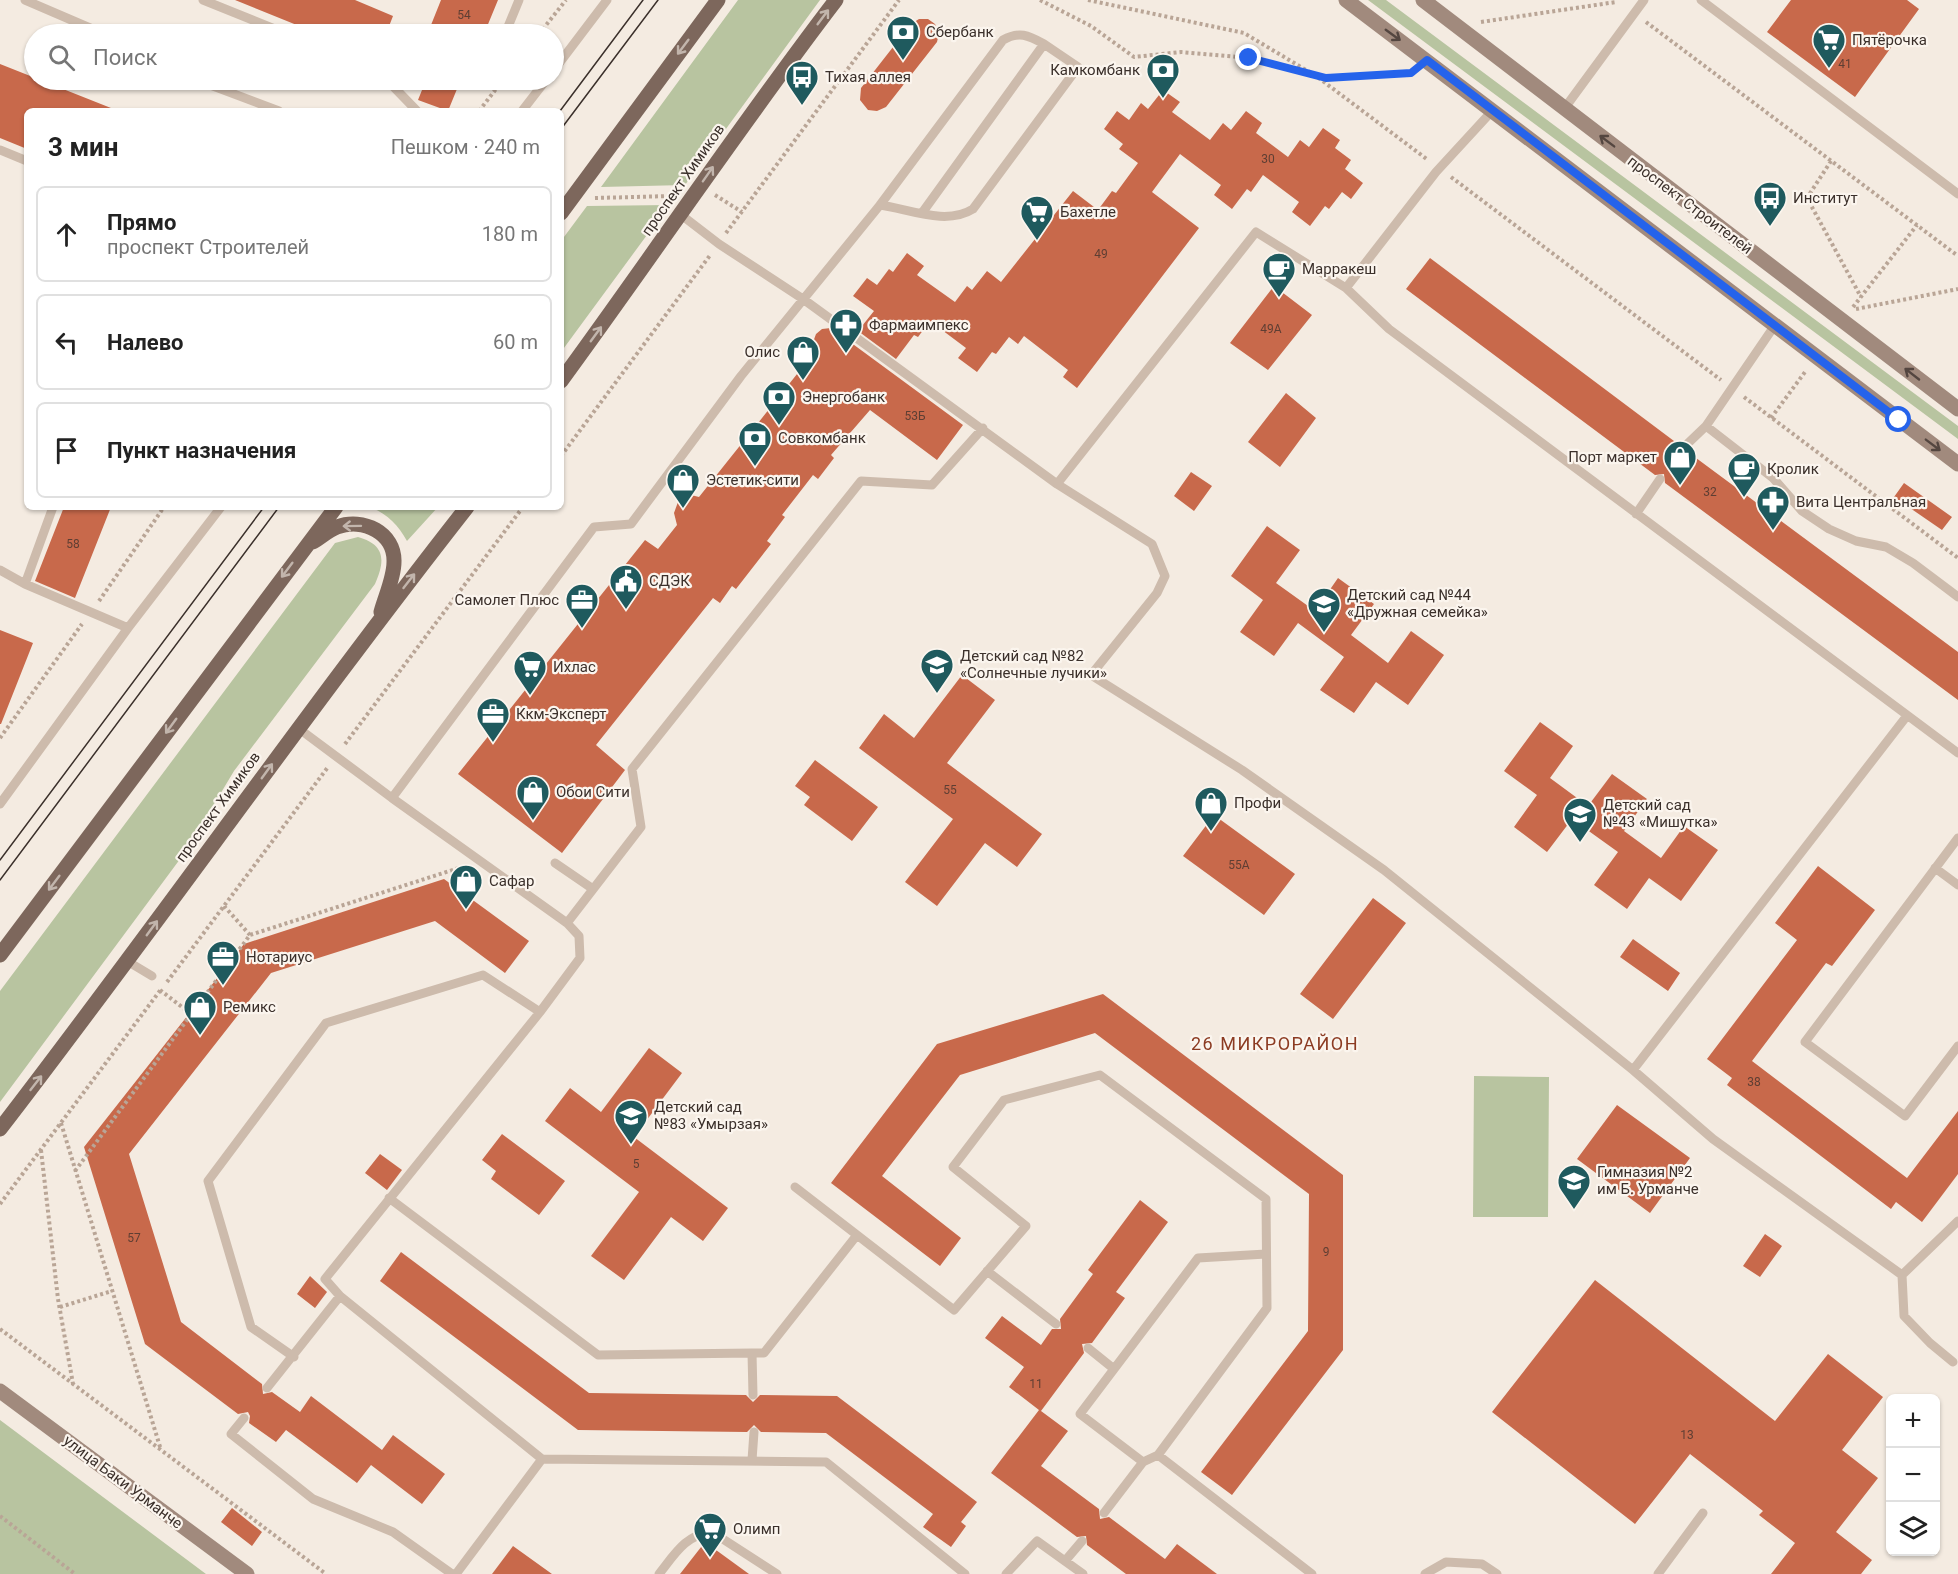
<!DOCTYPE html>
<html lang="ru">
<head>
<meta charset="utf-8">
<style>
  :root { --surface:#fff; --page:#f6f6f6; --text:#222; --muted:#767676; --line:#e0e0e0 }
  body { margin:0; font-family:Roboto,sans-serif; background:var(--page); color:var(--text) }
  .controls { position:absolute; right:18px; bottom:18px; display:grid; overflow:hidden; border-radius:9px; box-shadow:0 2px 4px #0004 }
  .controls button { width:54px; height:54px; display:grid; place-items:center; padding:0; border:0; border-bottom:2px solid var(--line); background:var(--surface); color:var(--text); font:30px sans-serif }
  .stop { position:absolute; width:18px; height:18px; margin:-14px; border:4px solid #2563eb; border-radius:50%; background:#fff }
  .stop.end { background:#2563eb; border-color:#fff; box-shadow:0 2px 6px #0008 }
  .list { margin:0; padding:0; list-style:none }
  h2 { display:flex; justify-content:space-between; align-items:center; height:78px; margin:0; padding:0 24px; font-size:26px }
  h2 small { font-size:20px; font-weight:400; color:var(--muted) }
  .list li { display:grid; grid-template-columns:39px 1fr auto; gap:18px; align-items:center; box-sizing:border-box; height:96px; margin:0 12px 12px; padding:0 12px; border:2px solid var(--line); border-radius:9px }
  .list b { display:block; font-size:22px; white-space:nowrap }
  .list p { margin:0; font-size:20px; white-space:nowrap; color:var(--muted) }
  .list em { font-size:20px; font-style:normal; color:var(--muted) }
  .icon { flex:none; width:33px; height:33px; fill:none; stroke:currentColor; stroke-width:2; stroke-linecap:round; stroke-linejoin:round }
  .map { position:relative; flex:none; width:1958px; height:1574px; overflow:hidden }
  .search { position:absolute; background:var(--surface); box-shadow:0 2px 4px #0004; left:24px; top:24px; width:540px; height:66px; display:flex; align-items:center; gap:15px; box-sizing:border-box; padding:0 21px; border-radius:33px; color:var(--muted); font-size:22px }
  .panel { position:absolute; background:var(--surface); box-shadow:0 2px 4px #0004; left:24px; top:108px; width:540px; height:402px; border-radius:9px }
  .map>svg:first-child { display:block }
</style>
</head>
<body>
<div class="map">
<svg width="1958" height="1574" viewBox="0 0 1958 1574">
  <rect width="100%" height="100%" fill="#f4ebe1"/>
  <path fill="#b8c4a0" d="M738,0H820L685,185L601,187Z
    M1368,0H1386L1958,426V439Z
    M669,205L561,352V241L587,206Z
    M369,507H438L407,541C398,525 387,513 369,507Z
    M358,537C386,545 385,561 375,584L234,771L186,851L0,1102V991L335,543Z
    M1474,1076L1549,1077L1548,1217H1473Z
    M0,1420L206,1574H207H0Z"/>
  <path fill="#c8694b" d="M235,0H355L393,16L386,34H319Z
    M441,0H498L484,34H440L429,30Z
    M1791,0H1907L1919,9L1855,97L1767,32Z
    M919,19H928L935,24L939,33L937,42L886,107L877,111L868,110L860,100L861,88L911,24Z
    M0,64L116,110V111H27V149L0,138Z
    M426,80L457,89L448,111L418,100Z
    M1163,90L1180,102L1172,112L1210,140L1223,123L1231,130L1246,111L1262,123L1256,133L1288,157L1300,140L1309,147L1323,128L1340,140L1335,148L1351,160L1345,169L1363,183L1351,199L1342,192L1329,209L1325,206L1310,226L1292,212L1299,202L1263,175L1251,192L1247,189L1232,209L1214,195L1221,185L1180,154L1152,192L1199,228L1077,388L1063,377L1068,370L1024,336L1018,344L1009,337L996,354L992,352L977,372L958,358L966,348L930,321L918,337L914,335L896,359L858,331L874,311L853,296L867,278L877,285L889,269L893,272L907,253L924,266L917,275L955,302L967,286L972,290L987,271L1001,282L1073,191L1098,210L1112,191L1116,193L1138,163L1119,149L1123,144L1104,129L1117,111L1129,120L1141,103L1148,109Z
    M1430,258L1678,444L1679,453L1688,452L1958,652V700L1665,483L1664,474L1655,475L1406,289Z
    M1274,286L1312,315L1268,370L1230,343Z
    M831,328L963,425L937,460L870,410L831,455L834,458L818,479L813,475L782,515L785,517L767,541L771,544L736,589L732,586L720,603L713,598L596,745L625,770L562,853L458,774L645,540L658,549L677,525L674,513L678,502L691,495L699,497L805,364L816,334L822,329Z
    M1286,393L1316,418L1280,467L1248,442Z
    M1191,472L1212,486L1194,511L1174,496Z
    M1904,483L1952,517L1942,530L1894,497Z
    M64,507H111L75,598L35,581Z
    M1267,526L1300,550L1276,583L1315,611L1338,578L1374,604L1351,635L1388,663L1411,631L1444,655L1408,705L1376,682L1354,713L1320,690L1344,657L1298,623L1274,656L1240,632L1263,600L1231,576Z
    M0,630L33,643L1,724H0Z
    M962,675L995,700L947,763L1042,834L1017,867L985,843L937,906L905,882L953,819L859,748L884,714L914,738Z
    M1540,722L1573,746L1550,778L1588,806L1612,774L1647,799L1624,831L1661,858L1684,826L1718,850L1681,901L1649,878L1627,909L1594,885L1618,852L1572,819L1547,852L1514,827L1537,795L1504,771Z
    M815,760L878,807L852,841L804,805L810,797L795,786Z
    M1214,815L1295,874L1264,915L1183,856Z
    M1818,866L1875,910L1832,966L1826,963L1752,1061L1907,1178L1958,1111V1174L1922,1222L1896,1202L1891,1209L1727,1085L1732,1078L1707,1059L1797,940L1775,923Z
    M444,879L529,941L505,973L435,921L271,973L129,1154L181,1322L262,1384L263,1394L272,1392L300,1412L311,1396L382,1450L393,1435L445,1474L422,1504L371,1465L357,1483L286,1430L276,1442L249,1423L250,1416L248,1412L238,1414L145,1344L84,1147L244,944Z
    M1373,898L1406,923L1333,1019L1300,994Z
    M1633,939L1680,973L1668,991L1620,957Z
    M1103,994L1343,1175V1350L1232,1495L1201,1472L1308,1331L1309,1194L1095,1033L960,1075L882,1176L961,1238L940,1266L831,1183L937,1044Z
    M649,1048L682,1073L634,1137L728,1208L703,1241L671,1217L624,1280L591,1256L639,1192L545,1121L570,1088L601,1112Z
    M1617,1105L1690,1158L1650,1213L1577,1159Z
    M502,1134L565,1181L539,1215L491,1179L496,1171L482,1160Z
    M380,1154L402,1170L387,1190L365,1173Z
    M1140,1200L1168,1222L1116,1292L1125,1298L1092,1343L1082,1344L1084,1353L1041,1411L1068,1431L1041,1466L1099,1509L1100,1519L1109,1517L1165,1559L1177,1544L1217,1574H1126L1087,1545L1086,1536L1077,1537L991,1473L1039,1410L1009,1387L1024,1367L985,1338L1002,1316L1041,1345L1052,1329H1061L1060,1319L1093,1274L1088,1270Z
    M1765,1234L1782,1246L1760,1277L1743,1266Z
    M401,1252L589,1393L746,1395L753,1402L760,1395L837,1396L977,1502L961,1522L966,1526L951,1547L923,1527L933,1514L826,1433L761,1432L754,1425L747,1432L578,1430L380,1281Z
    M310,1276L327,1292L315,1308L297,1294Z
    M1595,1280L1775,1421L1828,1354L1883,1397L1842,1450L1878,1478L1836,1532L1872,1560L1861,1574H1771L1795,1543L1759,1515L1763,1511L1690,1454L1635,1524L1492,1412Z
    M232,1508L262,1532L252,1546L221,1522Z
    M705,1542L749,1574H680Z
    M513,1546L552,1574H492Z"/>
  <g fill="none" stroke-linecap="round" stroke-linejoin="round">
    <path stroke="#b9a596" stroke-width="4" stroke-dasharray="3 3" stroke-linecap="butt" d="M1040,0L1091,26L1134,57L1181,52L1249,58L1312,74
      M1088,0L1244,33L1316,76L1428,160
      M1481,22L1616,2
      M1646,22L1958,256
      M539,34L566,0
      M1319,76L1326,78L1413,72
      M479,111L503,80
      M1831,161L1807,198L1861,297
      M1451,177L1721,380
      M715,195L742,212
      M595,198L672,196
      M726,233L899,0
      M1853,307L1917,225
      M1856,309L1958,289
      M1744,397L1958,558
      M1771,418L1805,372
      M561,456L711,254
      M99,601L164,507
      M0,738L82,624
      M345,744L523,507
      M224,906L250,935
      M167,982L328,767
      M160,990L191,1014
      M61,1123L161,1450
      M41,1150L58,1299L73,1384
      M75,1171L250,935L462,867
      M0,1204L162,988
      M60,1307L112,1291
      M0,1329L326,1574
      M0,1516L75,1574"/>
    <path stroke="#cdbbac" stroke-width="9" d="M25,0L104,34
      M203,0L287,34
      M1701,0L1958,194
      M505,34L519,0
      M554,70L607,0
      M197,80L279,111
      M387,80L417,111
      M1564,109L1644,0
      M522,111L546,80
      M0,150L27,161
      M922,213L1044,44L1078,67L973,209C946,226 909,209 880,205L1003,40C1019,31 1028,35 1044,44
      M680,214L719,244L803,299L1057,484L1256,232L1346,288L1436,172L1493,110
      M1346,288L1389,329L1958,753
      M1706,426L1773,478L1802,511L1829,529L1856,541L1886,547L1913,563L1958,597
      M1683,448L1706,426L1775,325
      M1057,484L1152,544L1165,576L1157,593L1091,675L1242,770L1384,870L1633,1070L1713,1139L1902,1275
      M1636,514L1660,479
      M0,570L25,584L128,628
      M25,584L53,507
      M298,728L392,798L594,527L631,524L741,376L880,205
      M0,804L128,628L221,507
      M1958,838L1805,1042L1905,1116L1958,1046
      M555,863L593,889
      M1935,868L1958,885
      M567,923L641,827L632,769L861,481L932,485L983,428
      M127,961L152,976
      M1633,1070L1906,717
      M795,1187L954,1310L1026,1226L953,1167L1004,1100L1100,1075L1266,1199L1267,1308L1158,1455L1312,1574
      M389,1198L598,1355L752,1353L753,1395
      M987,1271L1056,1324
      M1088,1348L1114,1369
      M752,1353H764L857,1235
      M294,1357L251,1327L208,1181L326,1023L483,975L540,1012L580,958L579,936L567,923L392,798
      M1953,1362L1930,1343L1904,1316L1902,1275L1958,1221
      M267,1388L340,1296
      M244,1418L231,1434L313,1499L393,1532L452,1574
      M1158,1455L1143,1462L1080,1414L1198,1258L1266,1254
      M542,1459L826,1462L965,1574
      M752,1460L754,1432
      M1104,1513L1143,1462
      M1065,1561L1082,1541
      M456,1574L542,1459L340,1296L325,1279L540,1012
      M659,1574C675,1554 685,1535 712,1532L777,1574
      M1006,1574L1037,1541L1083,1574
      M1425,1574L1446,1562L1482,1564L1497,1574
      M1658,1574L1703,1513"/>
    <path stroke="#a18a7d" stroke-width="15" d="M1346,0L1958,464
      M1423,0L1958,409
      M0,1391L247,1574"/>
    <path stroke="#7d675c" stroke-width="15" d="M561,213L718,0
      M561,381C654,254 741,124 836,0
      M313,542C321,537 329,530 337,527C363,517 395,533 394,562C394,578 385,597 381,612
      M0,955L336,507
      M0,1129C158,924 307,711 467,507"/>
    <path stroke="#3b302b" stroke-width="1.5" d="M560,111L643,0
      M561,129L658,0
      M0,860L264,507
      M0,880L279,507"/>
  </g>
  <defs><path id="oneway-shaft" d="M-6 0H5M1.5-3L5.5 0L1.5 3" fill="none" stroke-width="1.6" stroke-linecap="round" stroke-linejoin="round" transform="scale(1.5)"/></defs>
  <g stroke="#c2b5ac">
    <use href="#oneway-shaft" transform="translate(823 17) rotate(-53)"/>
    <use href="#oneway-shaft" transform="translate(683 47) rotate(127)"/>
    <use href="#oneway-shaft" transform="translate(708 174) rotate(-55)"/>
    <use href="#oneway-shaft" transform="translate(596 334) rotate(-54)"/>
    <use href="#oneway-shaft" transform="translate(352 526) rotate(179)"/>
    <use href="#oneway-shaft" transform="translate(287 570) rotate(127)"/>
    <use href="#oneway-shaft" transform="translate(409 581) rotate(-52)"/>
    <use href="#oneway-shaft" transform="translate(171 726) rotate(126)"/>
    <use href="#oneway-shaft" transform="translate(267 771) rotate(-54)"/>
    <use href="#oneway-shaft" transform="translate(54 883) rotate(127)"/>
    <use href="#oneway-shaft" transform="translate(152 928) rotate(-54)"/>
    <use href="#oneway-shaft" transform="translate(36 1083) rotate(-52)"/>
  </g>
  <g stroke="#544640">
    <use href="#oneway-shaft" transform="translate(1393 35) rotate(36)"/>
    <use href="#oneway-shaft" transform="translate(1607 141) rotate(-143)"/>
    <use href="#oneway-shaft" transform="translate(1912 374) rotate(-142)"/>
    <use href="#oneway-shaft" transform="translate(1933 445) rotate(37)"/>
  </g>
  <g fill="none" stroke-linecap="round" stroke-linejoin="round">
    <path stroke="#2563eb" stroke-width="8" d="M1249,58L1326,78L1411,73L1427,60L1899,420"/>
  </g>
  <defs>
    <symbol id="bank-pin" viewBox="-11 -11 22 30"><path d="M0 17L-7.5 6A9.5 9.5 0 1 1 7.5 6Z" fill="#1f5a5e" stroke="#fbf5ee"/><path d="M-6-4H6V4H-6ZM0-2.3a2.3 2.3 0 1 0 0 4.6a2.3 2.3 0 1 0 0-4.6Z" fill="#fff"/></symbol>
    <symbol id="supermarket-pin" viewBox="-11 -11 22 30"><path d="M0 17L-7.5 6A9.5 9.5 0 1 1 7.5 6Z" fill="#1f5a5e" stroke="#fbf5ee"/><path d="M-6-5.5h2.5l.6 2H6L4.5 2H-2.5L-4.4-4H-6ZM-1.5 3.2a1.3 1.3 0 1 0 .1 0ZM3 3.2a1.3 1.3 0 1 0 .1 0Z" fill="#fff"/></symbol>
    <symbol id="bus-pin" viewBox="-11 -11 22 30"><path d="M0 17L-7.5 6A9.5 9.5 0 1 1 7.5 6Z" fill="#1f5a5e" stroke="#fbf5ee"/><path d="M-5-6H5V4H4V6H2V4H-2V6H-4V4H-5ZM-3.5-4V0h7V-4ZM-3.5 1.2v1.5H-2V1.2ZM2 1.2v1.5H3.5V1.2Z" fill="#fff"/></symbol>
    <symbol id="cafe-pin" viewBox="-11 -11 22 30"><path d="M0 17L-7.5 6A9.5 9.5 0 1 1 7.5 6Z" fill="#1f5a5e" stroke="#fbf5ee"/><path d="M-5.5-4.5H6V0H3Q3 3.5 0 3.5H-2.5Q-5.5 3.5-5.5 0ZM3-3.2v2h1.7v-2ZM-6 4.5H4V6H-6Z" fill="#fff"/></symbol>
    <symbol id="pharmacy-pin" viewBox="-11 -11 22 30"><path d="M0 17L-7.5 6A9.5 9.5 0 1 1 7.5 6Z" fill="#1f5a5e" stroke="#fbf5ee"/><path d="M-2-6h4v4h4v4h-4v4h-4v-4h-4v-4h4Z" fill="#fff"/></symbol>
    <symbol id="shop-pin" viewBox="-11 -11 22 30"><path d="M0 17L-7.5 6A9.5 9.5 0 1 1 7.5 6Z" fill="#1f5a5e" stroke="#fbf5ee"/><path d="M-5-2.5h2.3a2.7 3.5 0 0 1 5.4 0H5L5.5 6h-11ZM-1.5-2.5h3a1.5 2.3 0 0 0-3 0Z" fill="#fff"/></symbol>
    <symbol id="civic-pin" viewBox="-11 -11 22 30"><path d="M0 17L-7.5 6A9.5 9.5 0 1 1 7.5 6Z" fill="#1f5a5e" stroke="#fbf5ee"/><path d="M-.6-6.5H3V-4.5H.6V-3L4-1V1h2V6H-6V1h2V-1L-.6-3ZM-1.2 2.5V6h2.4V2.5Z" fill="#fff"/></symbol>
    <symbol id="office-pin" viewBox="-11 -11 22 30"><path d="M0 17L-7.5 6A9.5 9.5 0 1 1 7.5 6Z" fill="#1f5a5e" stroke="#fbf5ee"/><path d="M-6-3h4V-5.5h4V-3h4V5H-6ZM-1-4.5V-3h2v-1.5ZM-6 0V1H6V0Z" fill="#fff"/></symbol>
    <symbol id="school-pin" viewBox="-11 -11 22 30"><path d="M0 17L-7.5 6A9.5 9.5 0 1 1 7.5 6Z" fill="#1f5a5e" stroke="#fbf5ee"/><path d="M0-5L7-2L0 1L-7-2ZM-4 1L0 2.5L4 1V4Q0 6-4 4Z" fill="#fff"/></symbol>
  </defs>
  <g fill-rule="evenodd">
    <use href="#bank-pin" x="884" y="13" width="38" height="52"/>
    <use href="#supermarket-pin" x="1810" y="21" width="38" height="52"/>
    <use href="#bank-pin" x="1144" y="51" width="38" height="52"/>
    <use href="#bus-pin" x="783" y="58" width="38" height="52"/>
    <use href="#bus-pin" x="1751" y="179" width="38" height="52"/>
    <use href="#supermarket-pin" x="1018" y="193" width="38" height="52"/>
    <use href="#cafe-pin" x="1260" y="250" width="38" height="52"/>
    <use href="#pharmacy-pin" x="827" y="306" width="38" height="52"/>
    <use href="#shop-pin" x="784" y="333" width="38" height="52"/>
    <use href="#bank-pin" x="760" y="378" width="38" height="52"/>
    <use href="#bank-pin" x="736" y="419" width="38" height="52"/>
    <use href="#shop-pin" x="1661" y="438" width="38" height="52"/>
    <use href="#cafe-pin" x="1725" y="450" width="38" height="52"/>
    <use href="#shop-pin" x="664" y="461" width="38" height="52"/>
    <use href="#pharmacy-pin" x="1754" y="483" width="38" height="52"/>
    <use href="#civic-pin" x="607" y="562" width="38" height="52"/>
    <use href="#office-pin" x="563" y="581" width="38" height="52"/>
    <use href="#school-pin" x="1305" y="585" width="38" height="52"/>
    <use href="#school-pin" x="918" y="646" width="38" height="52"/>
    <use href="#supermarket-pin" x="511" y="648" width="38" height="52"/>
    <use href="#office-pin" x="474" y="695" width="38" height="52"/>
    <use href="#shop-pin" x="514" y="773" width="38" height="52"/>
    <use href="#shop-pin" x="1192" y="784" width="38" height="52"/>
    <use href="#school-pin" x="1561" y="795" width="38" height="52"/>
    <use href="#shop-pin" x="447" y="862" width="38" height="52"/>
    <use href="#office-pin" x="204" y="938" width="38" height="52"/>
    <use href="#shop-pin" x="181" y="988" width="38" height="52"/>
    <use href="#school-pin" x="612" y="1097" width="38" height="52"/>
    <use href="#school-pin" x="1555" y="1162" width="38" height="52"/>
    <use href="#supermarket-pin" x="691" y="1510" width="38" height="52"/>
  </g>
  <g text-anchor="middle" dominant-baseline="central" stroke-width="4.5" stroke-linejoin="round" paint-order="stroke">
    <g font-size="12" fill="#5e3e33">
      <text x="464" y="15">54</text>
      <text x="1845" y="64">41</text>
      <text x="1268" y="159">30</text>
      <text x="1101" y="254">49</text>
      <text x="1271" y="329">49А</text>
      <text x="915" y="416">53Б</text>
      <text x="1710" y="492">32</text>
      <text x="73" y="544">58</text>
      <text x="950" y="790">55</text>
      <text x="1239" y="865">55А</text>
      <text x="1754" y="1082">38</text>
      <text x="636" y="1164">5</text>
      <text x="134" y="1238">57</text>
      <text x="1326" y="1252">9</text>
      <text x="1036" y="1384">11</text>
      <text x="1687" y="1435">13</text>
    </g>
    <g font-size="15" fill="#3b302b" stroke="#fbf5ee" text-anchor="start">
      <text x="926" y="32">Сбербанк</text>
      <text x="1852" y="40">Пятёрочка</text>
      <text x="1140" y="70" text-anchor="end">Камкомбанк</text>
      <text x="825" y="77">Тихая аллея</text>
      <text x="1793" y="198">Институт</text>
      <text x="1060" y="212">Бахетле</text>
      <text x="1302" y="269">Марракеш</text>
      <text x="869" y="325">Фармаимпекс</text>
      <text x="780" y="352" text-anchor="end">Олис</text>
      <text x="802" y="397">Энергобанк</text>
      <text x="778" y="438">Совкомбанк</text>
      <text x="1657" y="457" text-anchor="end">Порт маркет</text>
      <text x="1767" y="469">Кролик</text>
      <text x="706" y="480">Эстетик-сити</text>
      <text x="1796" y="502">Вита Центральная</text>
      <text x="649" y="581">СДЭК</text>
      <text x="1347" y="595">Детский сад №44<tspan x="1347" dy="17">«Дружная семейка»</tspan></text>
      <text x="559" y="600" text-anchor="end">Самолет Плюс</text>
      <text x="960" y="656">Детский сад №82<tspan x="960" dy="17">«Солнечные лучики»</tspan></text>
      <text x="553" y="667">Ихлас</text>
      <text x="516" y="714">Ккм-Эксперт</text>
      <text x="556" y="792">Обои Сити</text>
      <text x="1234" y="803">Профи</text>
      <text x="1603" y="805">Детский сад<tspan x="1603" dy="17">№43 «Мишутка»</tspan></text>
      <text x="489" y="881">Сафар</text>
      <text x="246" y="957">Нотариус</text>
      <text x="223" y="1007">Ремикс</text>
      <text x="654" y="1107">Детский сад<tspan x="654" dy="17">№83 «Умырзая»</tspan></text>
      <text x="1597" y="1172">Гимназия №2<tspan x="1597" dy="17">им Б. Урманче</tspan></text>
      <text x="733" y="1529">Олимп</text>
    </g>
    <g font-size="15" fill="#3b302b" stroke="#fbf5ee">
      <text transform="translate(683 180) rotate(-55)">проспект Химиков</text>
      <text transform="translate(1690 205) rotate(37)">проспект Строителей</text>
      <text transform="translate(218 807) rotate(-54)">проспект Химиков</text>
      <text transform="translate(123 1482) rotate(37)">улица Баки Урманче</text>
    </g>
    <g font-size="18" letter-spacing="1.5" fill="#8c3b22" stroke="#fbf5ee">
      <text x="1275" y="1043">26 МИКРОРАЙОН</text>
    </g>
  </g>
</svg>
<div class="controls">
<button>+</button>
<button>−</button>
<button><svg class="icon" aria-label="layers" viewBox="0 0 24 24"><path d="M12 4l9 5-9 5-9-5zM3 14l9 5 9-5"/></svg></button>
</div>
<div class="stop" style="left:1899px;top:420px"></div>
<div class="stop end" style="left:1249px;top:58px"></div>
<div class="search"><svg class="icon" aria-label="search" viewBox="0 0 24 24"><circle cx="10" cy="10" r="6"/><path d="M15 15l6 6"/></svg>Поиск</div>
<section class="panel">
<h2>3 мин<small>Пешком · 240 m</small></h2>
<ul class="list">
<li><svg class="icon" aria-label="ahead" viewBox="0 0 24 24"><path d="M12 20V5M6 11l6-6 6 6"/></svg><div><b>Прямо</b><p>проспект Строителей</p></div><em>180 m</em></li>
<li><svg class="icon" aria-label="left" viewBox="0 0 24 24"><path d="M17 20v-9H6M10 6l-5 5 5 5"/></svg><div><b>Налево</b></div><em>60 m</em></li>
<li><svg class="icon" aria-label="arrive" viewBox="0 0 24 24"><path d="M6 21V4h12l-3 4 3 4H6"/></svg><div><b>Пункт назначения</b></div></li>
</ul>
</section>
</div>
</body>
</html>
